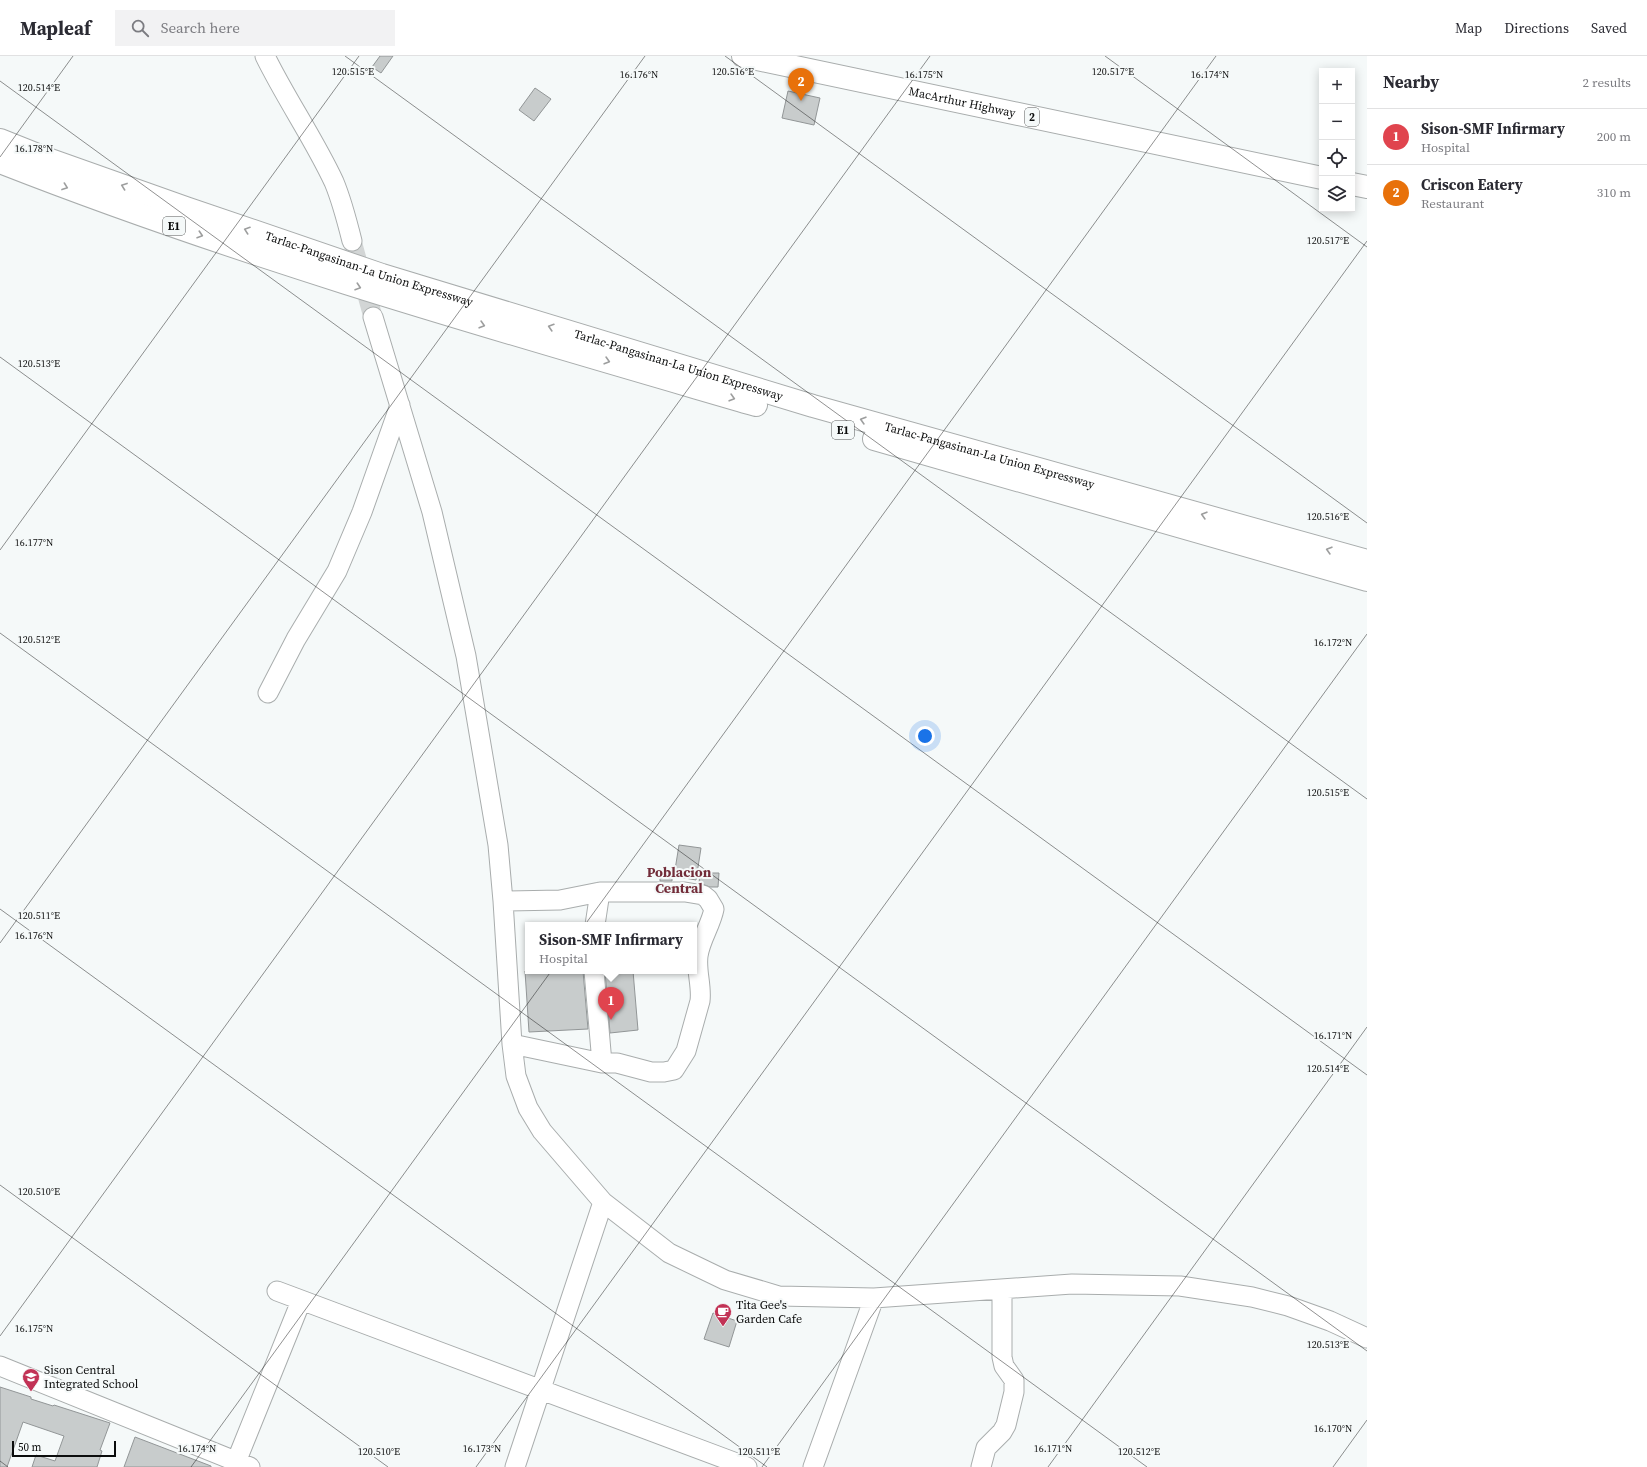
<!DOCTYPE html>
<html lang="en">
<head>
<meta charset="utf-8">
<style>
  :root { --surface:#fff; --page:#f2f2f3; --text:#2b2b33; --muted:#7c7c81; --line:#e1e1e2; --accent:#ea580c }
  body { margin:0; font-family:"Source Serif 4",serif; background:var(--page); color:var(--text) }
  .controls { position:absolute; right:12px; top:12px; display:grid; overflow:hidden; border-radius:0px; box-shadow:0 2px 10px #0003 }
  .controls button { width:36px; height:36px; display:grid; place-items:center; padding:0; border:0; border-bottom:1px solid var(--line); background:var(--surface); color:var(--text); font:20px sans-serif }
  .scale { position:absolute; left:12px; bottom:10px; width:104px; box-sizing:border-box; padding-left:4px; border:2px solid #0b0c0c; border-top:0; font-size:11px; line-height:14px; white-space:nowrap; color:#0b0c0c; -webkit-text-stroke:3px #f5f9f9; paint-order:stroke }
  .you { position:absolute; left:925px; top:680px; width:14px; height:14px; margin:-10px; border:3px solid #fff; border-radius:50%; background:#1a73e8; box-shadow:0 0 0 6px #1a73e833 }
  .badge { display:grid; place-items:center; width:26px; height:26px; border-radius:50%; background:var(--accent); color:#fff; font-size:13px; font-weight:700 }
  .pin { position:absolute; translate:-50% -33px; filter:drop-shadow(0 1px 2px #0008) }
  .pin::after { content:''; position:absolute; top:21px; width:14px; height:12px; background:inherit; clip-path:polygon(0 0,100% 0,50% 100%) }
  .popup { position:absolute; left:525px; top:866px; width:172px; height:52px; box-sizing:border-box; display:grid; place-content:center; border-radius:0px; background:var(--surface); filter:drop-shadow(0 1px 3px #0005); font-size:13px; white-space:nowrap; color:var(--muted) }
  .popup b { font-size:15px; color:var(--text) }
  .popup::after { content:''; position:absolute; left:50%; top:100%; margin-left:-8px; border:8px solid transparent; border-top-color:var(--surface) }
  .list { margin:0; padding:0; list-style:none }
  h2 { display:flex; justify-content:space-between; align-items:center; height:52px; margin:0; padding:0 16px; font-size:17px }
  h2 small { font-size:13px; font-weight:400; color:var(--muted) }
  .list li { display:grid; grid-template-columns:26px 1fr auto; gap:12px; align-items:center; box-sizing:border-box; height:56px; padding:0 16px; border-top:1px solid var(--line) }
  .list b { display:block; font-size:15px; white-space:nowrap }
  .list p { margin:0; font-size:13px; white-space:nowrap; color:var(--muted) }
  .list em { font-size:13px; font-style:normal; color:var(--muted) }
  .icon { flex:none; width:22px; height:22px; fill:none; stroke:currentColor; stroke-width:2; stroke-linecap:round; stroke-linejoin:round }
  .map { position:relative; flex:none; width:1367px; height:1411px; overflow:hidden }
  header { display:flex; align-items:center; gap:24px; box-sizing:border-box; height:56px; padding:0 20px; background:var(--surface); border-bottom:1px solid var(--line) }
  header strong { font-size:19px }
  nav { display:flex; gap:22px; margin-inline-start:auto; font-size:14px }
  .search { width:280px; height:36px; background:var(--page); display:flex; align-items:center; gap:10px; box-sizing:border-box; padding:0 14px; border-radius:0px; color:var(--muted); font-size:15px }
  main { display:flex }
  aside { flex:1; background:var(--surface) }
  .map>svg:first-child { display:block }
</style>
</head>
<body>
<header>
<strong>Mapleaf</strong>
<div class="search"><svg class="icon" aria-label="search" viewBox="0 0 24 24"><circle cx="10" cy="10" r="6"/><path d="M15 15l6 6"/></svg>Search here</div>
<nav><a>Map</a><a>Directions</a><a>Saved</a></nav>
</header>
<main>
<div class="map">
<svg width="1367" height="1411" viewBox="0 0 1367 1411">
  <rect width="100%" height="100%" fill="#f5f9f9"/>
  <path fill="#c8cccc" stroke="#929697" d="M380,0H393L381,17L372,11Z
    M535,32L551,43L534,65L519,54Z
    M788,35L820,42L814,69L782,62Z
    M679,789L701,792L696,824L674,820Z
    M660,814H672V825H660Z
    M700,817H719L718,831H710L699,827Z
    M525,915H583L588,973L529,976Z
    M605,915H633L638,974L610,977Z
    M713,1257L737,1265L729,1291L704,1283Z
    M0,1331L31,1341V1343L53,1350L54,1349L110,1367L100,1394L102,1395L97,1411H32L36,1399L55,1405L64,1380L23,1366L7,1411H0Z
    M135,1381L211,1410V1411H124Z"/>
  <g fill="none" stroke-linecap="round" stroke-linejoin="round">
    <path stroke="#d2d5d5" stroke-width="19" stroke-dasharray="19 10" stroke-linecap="butt" d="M352,185L373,261"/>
    <defs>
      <path id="minor" d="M265,0C286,43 314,83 334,126C342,145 347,165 352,185
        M373,261L432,456L466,600L498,789L503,845L512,988L516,1020L528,1052L542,1075L603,1146L669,1197L725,1224L779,1240L874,1242L1072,1228L1180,1230L1252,1241L1288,1250L1330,1265L1367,1282
        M268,637L296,583L337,515L362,456L400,349
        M503,845L560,844L600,836H685L703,839L708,843L714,853C711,869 700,884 698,900C696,915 702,930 700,945L686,995L674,1014L664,1016H651L617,1007H602L512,988
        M595,869L600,836
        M594,915L602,1007
        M277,1235L747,1411
        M0,1310L250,1411
        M234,1411L301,1245
        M515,1411L603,1146
        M813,1411L874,1242
        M981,1411L986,1392L1002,1376L1006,1369L1014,1336V1324L1004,1310L1002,1301V1233"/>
      <g id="highway">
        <path id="s1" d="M743,0L1322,122"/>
        <path id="s2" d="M0,84L45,102L186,152L382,219L813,350L1367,505"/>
        <path d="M0,106C247,203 502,275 756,349"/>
        <path d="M1352,128L1367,131"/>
        <path d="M874,383L1367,524"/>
      </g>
    </defs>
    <use href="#minor" stroke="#a9adad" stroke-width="21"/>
    <use href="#highway" stroke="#a9adad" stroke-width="24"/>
    <use href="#minor" stroke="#fff" stroke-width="19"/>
    <use href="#highway" stroke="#fff" stroke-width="22"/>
  </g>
  <defs><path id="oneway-chevron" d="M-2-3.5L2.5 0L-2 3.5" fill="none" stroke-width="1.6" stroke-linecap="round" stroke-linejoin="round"/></defs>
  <g stroke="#9d9e9e">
    <use href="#oneway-chevron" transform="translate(124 130) rotate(-160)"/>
    <use href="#oneway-chevron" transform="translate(65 131) rotate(20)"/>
    <use href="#oneway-chevron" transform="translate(247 174) rotate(-161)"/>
    <use href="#oneway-chevron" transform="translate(200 179) rotate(18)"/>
    <use href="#oneway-chevron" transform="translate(358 231) rotate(18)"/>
    <use href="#oneway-chevron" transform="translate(482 269) rotate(16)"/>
    <use href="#oneway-chevron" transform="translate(551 271) rotate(-163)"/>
    <use href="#oneway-chevron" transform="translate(607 305) rotate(16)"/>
    <use href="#oneway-chevron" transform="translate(732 342) rotate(16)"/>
    <use href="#oneway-chevron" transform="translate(863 364) rotate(-164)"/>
    <use href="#oneway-chevron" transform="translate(1204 459) rotate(-164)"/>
    <use href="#oneway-chevron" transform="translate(1329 494) rotate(-164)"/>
  </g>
  <path fill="none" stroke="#0b0c0c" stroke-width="1" stroke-opacity="0.45" d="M345,0L1367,743M725,0L1367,467M1105,0L1367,191M0,25L1367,1019M0,101L73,0M0,301L1367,1295M0,494L359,0M0,577L1147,1411M0,853L767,1411M0,887L645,0M0,1129L388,1411M0,1280L930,0M0,1405L8,1411M191,1411L1216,0M476,1411L1367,185M762,1411L1367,578M1048,1411L1367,971M1333,1411L1367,1364"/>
  <defs>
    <symbol id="cafe-pin" viewBox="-11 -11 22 30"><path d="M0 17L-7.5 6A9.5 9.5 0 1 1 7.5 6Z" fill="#c23255" stroke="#f5f9f9"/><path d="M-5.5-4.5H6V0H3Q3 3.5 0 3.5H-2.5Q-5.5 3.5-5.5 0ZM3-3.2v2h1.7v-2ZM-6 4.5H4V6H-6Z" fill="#fff"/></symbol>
    <symbol id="school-pin" viewBox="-11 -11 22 30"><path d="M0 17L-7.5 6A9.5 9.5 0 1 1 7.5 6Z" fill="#c23255" stroke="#f5f9f9"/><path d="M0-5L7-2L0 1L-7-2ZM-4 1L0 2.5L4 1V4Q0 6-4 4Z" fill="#fff"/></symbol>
  </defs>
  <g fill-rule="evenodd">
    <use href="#cafe-pin" x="713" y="1246" width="20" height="27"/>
    <use href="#school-pin" x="21" y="1311" width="20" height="27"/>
  </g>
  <g text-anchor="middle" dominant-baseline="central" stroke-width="4" stroke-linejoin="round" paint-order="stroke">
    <g fill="#f5f9f9" stroke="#515353" stroke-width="1">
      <rect x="1025" y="52" width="14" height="18" rx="3"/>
      <rect x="163" y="161" width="22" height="18" rx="3"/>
      <rect x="832" y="365" width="22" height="18" rx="3"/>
    </g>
    <g font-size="11" font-weight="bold" fill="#0b0c0c">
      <text x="1032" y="61">2</text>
      <text x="174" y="170">E1</text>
      <text x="843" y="374">E1</text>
    </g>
    <g font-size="12" fill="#0b0c0c" stroke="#f5f9f9">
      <text stroke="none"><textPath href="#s1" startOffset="224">MacArthur Highway</textPath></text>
      <text stroke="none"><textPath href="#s2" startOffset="391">Tarlac-Pangasinan-La Union Expressway</textPath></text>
      <text stroke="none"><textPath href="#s2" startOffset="715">Tarlac-Pangasinan-La Union Expressway</textPath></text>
      <text stroke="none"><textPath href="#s2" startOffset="1039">Tarlac-Pangasinan-La Union Expressway</textPath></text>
    </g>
    <g font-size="12" fill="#0b0c0c" stroke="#f5f9f9" text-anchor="start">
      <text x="736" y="1249">Tita Gee's<tspan x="736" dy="14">Garden Cafe</tspan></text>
      <text x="44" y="1314">Sison Central<tspan x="44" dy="14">Integrated School</tspan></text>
    </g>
    <g font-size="14" font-weight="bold" fill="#722c39" stroke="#f5f9f9">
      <text x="679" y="816">Poblacion<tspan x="679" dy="16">Central</tspan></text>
    </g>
  </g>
  <g font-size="10" text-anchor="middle" fill="#0b0c0c" stroke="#f5f9f9" stroke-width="4" stroke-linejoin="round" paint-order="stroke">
    <text x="1113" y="19">120.517°E</text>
    <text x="353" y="19">120.515°E</text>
    <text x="733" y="19">120.516°E</text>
    <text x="639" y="22">16.176°N</text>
    <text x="924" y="22">16.175°N</text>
    <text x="1210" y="22">16.174°N</text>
    <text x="39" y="35">120.514°E</text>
    <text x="34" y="96">16.178°N</text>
    <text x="1328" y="188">120.517°E</text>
    <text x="39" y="311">120.513°E</text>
    <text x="1328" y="464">120.516°E</text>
    <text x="34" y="490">16.177°N</text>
    <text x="39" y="587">120.512°E</text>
    <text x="1333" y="590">16.172°N</text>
    <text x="1328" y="740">120.515°E</text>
    <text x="39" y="863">120.511°E</text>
    <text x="34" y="883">16.176°N</text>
    <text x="1333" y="983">16.171°N</text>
    <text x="1328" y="1016">120.514°E</text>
    <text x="39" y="1139">120.510°E</text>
    <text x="34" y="1276">16.175°N</text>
    <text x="1328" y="1292">120.513°E</text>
    <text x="1333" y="1376">16.170°N</text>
    <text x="197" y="1396">16.174°N</text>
    <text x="482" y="1396">16.173°N</text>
    <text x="1053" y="1396">16.171°N</text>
    <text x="379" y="1399">120.510°E</text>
    <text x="759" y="1399">120.511°E</text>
    <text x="1139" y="1399">120.512°E</text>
  </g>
</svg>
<div class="controls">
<button>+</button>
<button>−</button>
<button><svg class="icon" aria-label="locate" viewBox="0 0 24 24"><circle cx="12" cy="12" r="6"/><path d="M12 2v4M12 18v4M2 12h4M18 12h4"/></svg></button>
<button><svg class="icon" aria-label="layers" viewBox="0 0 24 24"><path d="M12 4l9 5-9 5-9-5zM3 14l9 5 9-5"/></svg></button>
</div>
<div class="scale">50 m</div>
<div class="you"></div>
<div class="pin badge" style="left:611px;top:964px;background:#e0444e">1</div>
<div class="popup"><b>Sison-SMF Infirmary</b>Hospital</div>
<div class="pin badge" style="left:801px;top:45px;background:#e8710a">2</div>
</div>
<aside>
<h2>Nearby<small>2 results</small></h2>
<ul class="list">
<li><span class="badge" style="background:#e0444e">1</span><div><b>Sison-SMF Infirmary</b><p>Hospital</p></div><em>200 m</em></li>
<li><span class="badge" style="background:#e8710a">2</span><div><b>Criscon Eatery</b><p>Restaurant</p></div><em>310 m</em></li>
</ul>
</aside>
</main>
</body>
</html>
